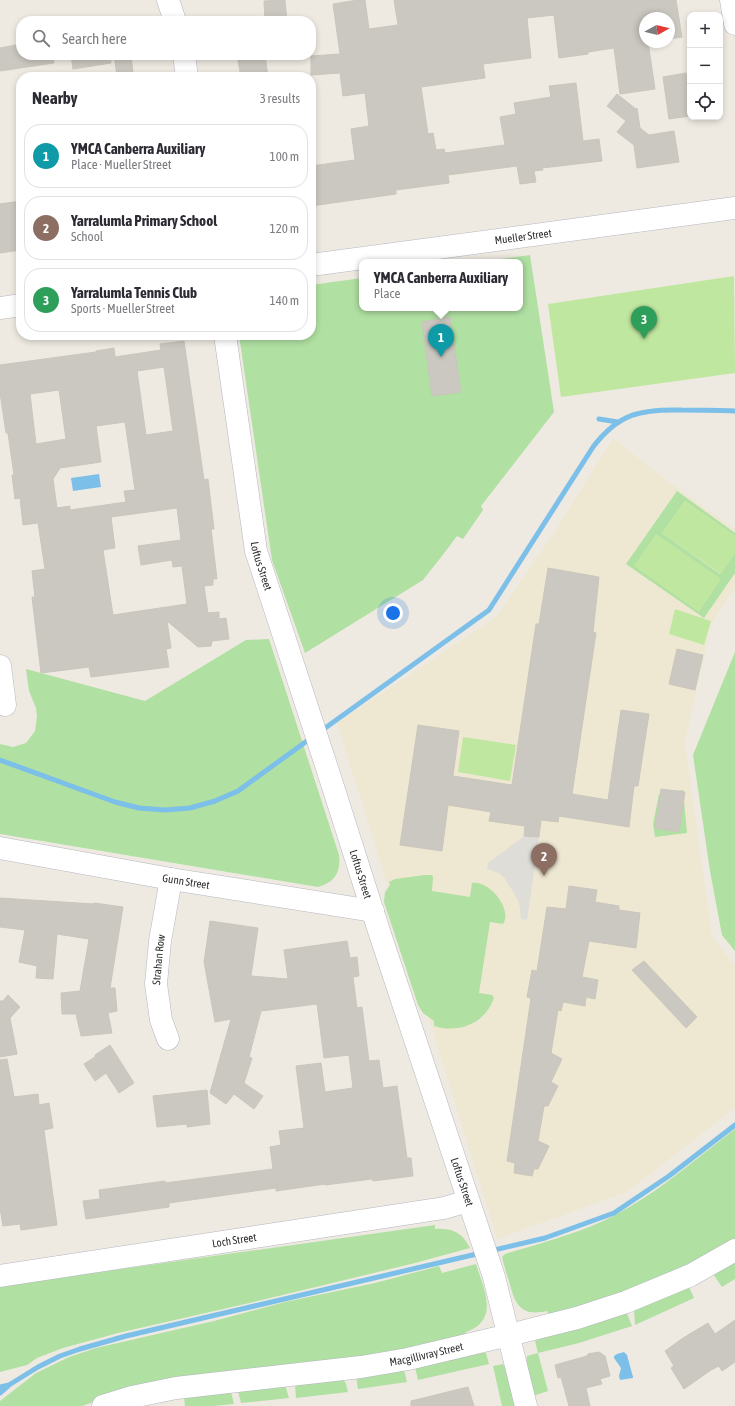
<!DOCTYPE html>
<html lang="en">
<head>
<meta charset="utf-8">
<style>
  :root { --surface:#fff; --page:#f2f2f3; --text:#2b2b33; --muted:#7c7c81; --line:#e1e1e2; --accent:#4d59ef }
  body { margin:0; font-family:"Asap Condensed",sans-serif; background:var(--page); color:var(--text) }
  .controls { position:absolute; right:12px; top:12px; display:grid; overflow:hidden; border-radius:8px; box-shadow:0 2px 6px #0003 }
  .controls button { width:36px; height:36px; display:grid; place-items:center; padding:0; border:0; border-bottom:1px solid var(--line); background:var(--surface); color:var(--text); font:20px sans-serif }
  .compass { position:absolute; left:639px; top:12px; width:36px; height:36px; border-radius:50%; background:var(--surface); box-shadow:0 2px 6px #0003; rotate:82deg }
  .you { position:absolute; left:393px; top:613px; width:14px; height:14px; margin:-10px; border:3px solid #fff; border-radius:50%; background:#1a73e8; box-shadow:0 0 0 6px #1a73e833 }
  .badge { display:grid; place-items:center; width:26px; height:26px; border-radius:50%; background:var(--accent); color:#fff; font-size:13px; font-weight:700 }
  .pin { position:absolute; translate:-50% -33px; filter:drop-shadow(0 1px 2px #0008) }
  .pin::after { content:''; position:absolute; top:21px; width:14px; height:12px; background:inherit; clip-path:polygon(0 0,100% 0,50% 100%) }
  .popup { position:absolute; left:359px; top:259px; width:164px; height:52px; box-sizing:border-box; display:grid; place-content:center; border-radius:8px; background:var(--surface); filter:drop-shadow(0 1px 3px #0005); font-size:13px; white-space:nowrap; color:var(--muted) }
  .popup b { font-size:15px; color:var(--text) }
  .popup::after { content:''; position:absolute; left:50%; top:100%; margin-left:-8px; border:8px solid transparent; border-top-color:var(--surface) }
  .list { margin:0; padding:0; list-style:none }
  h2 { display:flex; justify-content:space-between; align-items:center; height:52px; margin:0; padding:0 16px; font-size:17px }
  h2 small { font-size:13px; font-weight:400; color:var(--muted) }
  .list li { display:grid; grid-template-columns:26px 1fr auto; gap:12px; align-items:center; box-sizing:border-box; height:64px; margin:0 8px 8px; padding:0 8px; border:1px solid var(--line); border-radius:16px }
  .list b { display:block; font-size:15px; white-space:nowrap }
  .list p { margin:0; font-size:13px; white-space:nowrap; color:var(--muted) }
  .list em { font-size:13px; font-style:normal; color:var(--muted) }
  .icon { flex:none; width:22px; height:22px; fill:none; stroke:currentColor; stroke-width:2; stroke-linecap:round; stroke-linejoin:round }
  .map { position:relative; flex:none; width:735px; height:1406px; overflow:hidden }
  .search { position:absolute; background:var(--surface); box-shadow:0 2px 6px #0003; left:16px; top:16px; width:300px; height:44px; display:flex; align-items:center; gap:10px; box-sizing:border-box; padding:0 14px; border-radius:16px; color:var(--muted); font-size:15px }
  .panel { position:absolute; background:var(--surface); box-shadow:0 2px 6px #0003; left:16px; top:72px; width:300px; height:268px; border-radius:16px }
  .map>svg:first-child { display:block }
</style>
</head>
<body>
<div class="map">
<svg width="735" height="1406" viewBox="0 0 735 1406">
  <rect width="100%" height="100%" fill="#eeeae2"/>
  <path fill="#eee8d3" d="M613,438L669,482L735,529V588L711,624L685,743L712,936L735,965V1108L627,1192L497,1239L337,723L496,617L550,539Z"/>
  <path fill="#b0e0a2" d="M530,255L554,412L481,506L483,510L463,539L457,536C446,551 434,566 423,580L305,653L272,560L239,335H311V285L362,278V308H520V262H478Z
    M677,491L735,533V536L685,501L662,533L720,574L735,553V573L704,618L626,564Z
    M269,639L339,855C341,872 335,882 318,887L0,834V744L13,747L26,743L35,731L37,717L36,708L29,691L26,669L145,701L246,640Z
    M735,652V951L722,935L710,871L693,755Z
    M683,790L687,833L655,837L653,824L659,794Z
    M425,875H432L433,877L432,891L470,897L472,883C489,880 513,909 503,924L490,922L479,993L492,995L494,998C485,1023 460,1034 434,1026V1021L423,1013L418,1005L384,902L385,892L390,885L389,882L395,879Z
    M735,1129V1240L705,1257L622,1294L549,1315L547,1311C520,1317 515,1304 509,1281C506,1273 504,1265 502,1257L505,1254C538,1244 572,1235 603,1221C651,1199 693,1161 735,1129Z
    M435,1225V1229C452,1228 462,1232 470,1248L415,1263L262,1300L118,1333L63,1348L37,1358L27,1365L0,1372V1286Z
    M735,1260V1279L722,1287L713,1274Z
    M476,1264C484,1289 500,1320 466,1332V1334L460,1340L352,1358L133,1388L82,1406H0V1401L36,1373L69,1357L96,1348L214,1321L285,1302L375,1283L439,1266L442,1273Z
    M688,1285L694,1298L635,1325L634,1309Z
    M626,1311L632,1326L579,1343L538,1353L548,1391L533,1396L526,1365L527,1356L538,1353L535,1341L549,1334Z
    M480,1353H486L489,1364L418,1380L415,1367Z
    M503,1364L507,1370L517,1406H502L493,1366Z
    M404,1370L407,1382L358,1389L356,1376Z
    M343,1379L346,1384L348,1392L296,1398L295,1385Z
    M285,1385L289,1398L241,1403L238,1391Z
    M231,1392L234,1404L213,1406H185L184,1397Z"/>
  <path fill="#c0e79f" d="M734,276L735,373L561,397L548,304Z
    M685,501L735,536V553L721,574L662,533Z
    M656,534L721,579L699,612L634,566Z
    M675,609L711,621L704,645L669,634Z
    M463,737L516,745L510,781L458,772Z"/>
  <path fill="#deddd8" d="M524,836L539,837L527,920L521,919L519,902L506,880L499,873L487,869L488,863Z"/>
  <path fill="#7cbfe8" d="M99,474L101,487L73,491L71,478Z
    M624,1352L627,1355L633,1377V1378L620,1380L619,1376L621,1368L614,1358V1356L617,1354Z"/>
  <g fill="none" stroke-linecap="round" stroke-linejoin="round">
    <path stroke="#7cbfe8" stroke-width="5" d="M599,419L618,422
      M321,731L489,610L593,447C619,413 641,409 682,410C700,410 717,410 735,411
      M0,760L115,802L139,808L165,810L190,808L215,801L238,791L311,738
      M490,1251L545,1238L614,1213L669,1176L735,1125
      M0,1387L9,1385L38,1367L60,1356L80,1349L126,1336L481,1253
      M0,1393L8,1386"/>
  </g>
  <path fill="#cac8c0" stroke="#cac6bb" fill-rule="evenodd" d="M285,0L287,21H265L264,1Z
    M358,0H365L369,29L398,25L394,0H676L682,37L669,39V18H645V42H648L655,89L620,94L614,48L588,52V54L559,58L554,15L527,18L531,58L483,64L485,78L421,87L428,134L433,133L436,150L444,149L445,153L505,145L500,117L516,114L514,103L551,97L549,86L576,83L583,141L599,139L602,161L542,168L543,170L534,171L536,182L520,184L517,166L448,175L449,183L396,190V194L311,206V166L355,160L351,129L369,126L365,93L343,96L340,73L311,75V56L340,54L333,4Z
    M21,44V55H53L54,63L0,71V48Z
    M71,55H111V63L73,69Z
    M114,55H131L133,73L117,76Z
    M237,55H265L268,77H241Z
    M686,73L690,101V116L669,119L663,77Z
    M617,94L636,109L637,108L640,128L649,135L674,131L679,162L637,168L634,145L617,132L626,121L607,106Z
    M21,201V250L0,253V204Z
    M450,317L461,392L432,396L422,322Z
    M184,341L204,480L208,479L214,529H211L217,579H213V585L204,586L208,613L219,612V619L226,618L229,639L212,641L211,646L198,647L167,621L171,648L166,649L169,667L91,677L89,667L41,673L32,597H35L32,571L45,569L38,523L23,525L20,498L15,499L12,475H14L8,433H6L0,393V365L96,352V351L114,348L115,357L161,350L160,344ZM164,367L173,431L146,435L137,371ZM59,390L66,439L36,444L30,394ZM125,422L135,490L124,491L126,502L70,510V506L57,508L53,479L60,468L101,462L96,426ZM177,508L181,540L138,546L141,565L172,560L173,567L182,566L187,604L113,615L103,550L115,548L111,517Z
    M548,568L599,577L593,632L596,633L572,794L608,800L621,710L649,714L638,786H634L629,827L559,816L558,822L541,820L539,837L524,836L525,826L489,821L491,812L448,805L442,851L400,845L418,725L459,731L453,776L512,785L536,624H539Z
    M677,649L703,655L695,690L669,684Z
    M661,789L685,792L679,832L655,828Z
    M569,886L597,890L595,902L619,906V910L640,913L636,948L589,941L582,977L598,980L595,999L586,997L585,1006L563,1002L561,1011L558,1010L551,1053L562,1059L551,1082L558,1086L548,1106H544L538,1141L549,1146L538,1169H534L532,1176L514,1173L515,1163L507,1161L531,998L527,997L532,970L537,971L547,907L566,909Z
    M0,898L94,904V903L123,907L110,988H115L117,1011L108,1013L112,1033L81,1036L76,1014H62L61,993L80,991L89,939L57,934L53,979L36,978L37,966L19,962L25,930L0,927Z
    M210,921L258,928L251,976L288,979L284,950L347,941L350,958L357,957L359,976L353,977L357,1008L362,1007L369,1061L379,1060L383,1088L397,1086L407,1158H411L413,1176L373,1181L372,1179L325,1185V1184L276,1191V1188L169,1203V1207L86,1219L83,1201L100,1199L99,1190L165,1181V1183L273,1169L270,1147L281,1145L279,1131L304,1128L296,1066L321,1063L325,1092L353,1088L349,1055L324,1058L317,1004L261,1011L249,1057L252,1058L244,1083L263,1096L254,1109L234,1094L226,1104L210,1093L231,1019L215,1022L204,962Z
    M644,961L697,1017L686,1028L632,970Z
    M8,995L20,1007L10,1018L17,1054L0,1057V1001H3Z
    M110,1045L134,1083L119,1093L106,1073L95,1081L84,1064L95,1057V1055Z
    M7,1059L14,1097L38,1094L39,1105L49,1103L53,1128L44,1130L57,1225L21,1230L20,1224L3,1226L0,1208V1060Z
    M207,1090L210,1124L187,1127V1124L157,1127L153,1096Z
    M735,1320V1362L722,1371L719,1366L711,1370L684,1389L671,1368L674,1366L665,1351L683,1338L708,1323L715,1334Z
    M599,1352L605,1356L610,1376L600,1379L602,1384L586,1388L590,1406H569L561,1377L558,1378L555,1365L587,1356L588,1354Z
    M468,1387L474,1406H411V1401Z"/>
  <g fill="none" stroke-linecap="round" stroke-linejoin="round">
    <defs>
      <g id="minor">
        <path d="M168,0L175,21"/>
        <path d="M731,0L735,24"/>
        <path d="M184,55L187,77"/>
        <path id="s1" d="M311,265L735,208"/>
        <path d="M0,308L21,305"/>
        <path id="s2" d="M225,335L256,551L327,768L380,934L494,1277L526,1406"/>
        <path d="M0,666L5,705"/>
        <path id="s3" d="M0,848L171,879L373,911"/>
        <path id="s4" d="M168,1039L161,1020L156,984L160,941L171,879"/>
        <path id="s5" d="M0,1276L444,1208L468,1201"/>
        <path id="s6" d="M103,1406L132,1397L176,1388L361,1367L408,1359L509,1335L577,1318L626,1302L691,1275L735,1250"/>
      </g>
    </defs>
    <use href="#minor" stroke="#b5b6c0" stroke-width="23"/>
    <use href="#minor" stroke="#fff" stroke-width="22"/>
  </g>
  <g text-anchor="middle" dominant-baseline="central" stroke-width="4" stroke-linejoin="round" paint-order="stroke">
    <g font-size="11" fill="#2e2e2e" stroke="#fff">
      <text stroke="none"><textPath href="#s1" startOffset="214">Mueller Street</textPath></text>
      <text stroke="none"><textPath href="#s2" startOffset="234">Loftus Street</textPath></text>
      <text stroke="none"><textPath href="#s2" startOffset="558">Loftus Street</textPath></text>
      <text stroke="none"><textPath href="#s3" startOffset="189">Gunn Street</textPath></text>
      <text stroke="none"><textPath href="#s4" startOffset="81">Strahan Row</textPath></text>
      <text stroke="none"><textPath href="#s2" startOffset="882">Loftus Street</textPath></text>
      <text stroke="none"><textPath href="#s5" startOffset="237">Loch Street</textPath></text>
      <text stroke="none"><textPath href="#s6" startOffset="328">Macgillivray Street</textPath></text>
    </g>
  </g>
</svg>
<div class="controls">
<button>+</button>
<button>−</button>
<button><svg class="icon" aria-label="locate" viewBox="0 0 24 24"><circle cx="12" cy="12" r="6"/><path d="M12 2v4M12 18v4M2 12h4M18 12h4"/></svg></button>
</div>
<svg class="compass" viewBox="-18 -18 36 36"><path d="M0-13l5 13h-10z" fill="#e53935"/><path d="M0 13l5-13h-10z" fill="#7c7c81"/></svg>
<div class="you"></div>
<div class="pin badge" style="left:441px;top:357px;background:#0f9aa8">1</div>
<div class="popup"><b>YMCA Canberra Auxiliary</b>Place</div>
<div class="pin badge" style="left:544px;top:876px;background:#8d6e63">2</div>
<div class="pin badge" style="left:644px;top:339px;background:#2e9e5b">3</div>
<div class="search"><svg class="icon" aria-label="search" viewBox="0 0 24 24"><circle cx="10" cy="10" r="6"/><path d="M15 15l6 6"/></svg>Search here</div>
<section class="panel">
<h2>Nearby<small>3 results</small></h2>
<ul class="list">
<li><span class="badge" style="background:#0f9aa8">1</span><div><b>YMCA Canberra Auxiliary</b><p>Place · Mueller Street</p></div><em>100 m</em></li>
<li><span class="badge" style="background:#8d6e63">2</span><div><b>Yarralumla Primary School</b><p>School</p></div><em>120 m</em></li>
<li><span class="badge" style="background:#2e9e5b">3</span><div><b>Yarralumla Tennis Club</b><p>Sports · Mueller Street</p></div><em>140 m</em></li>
</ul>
</section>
</div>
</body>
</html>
